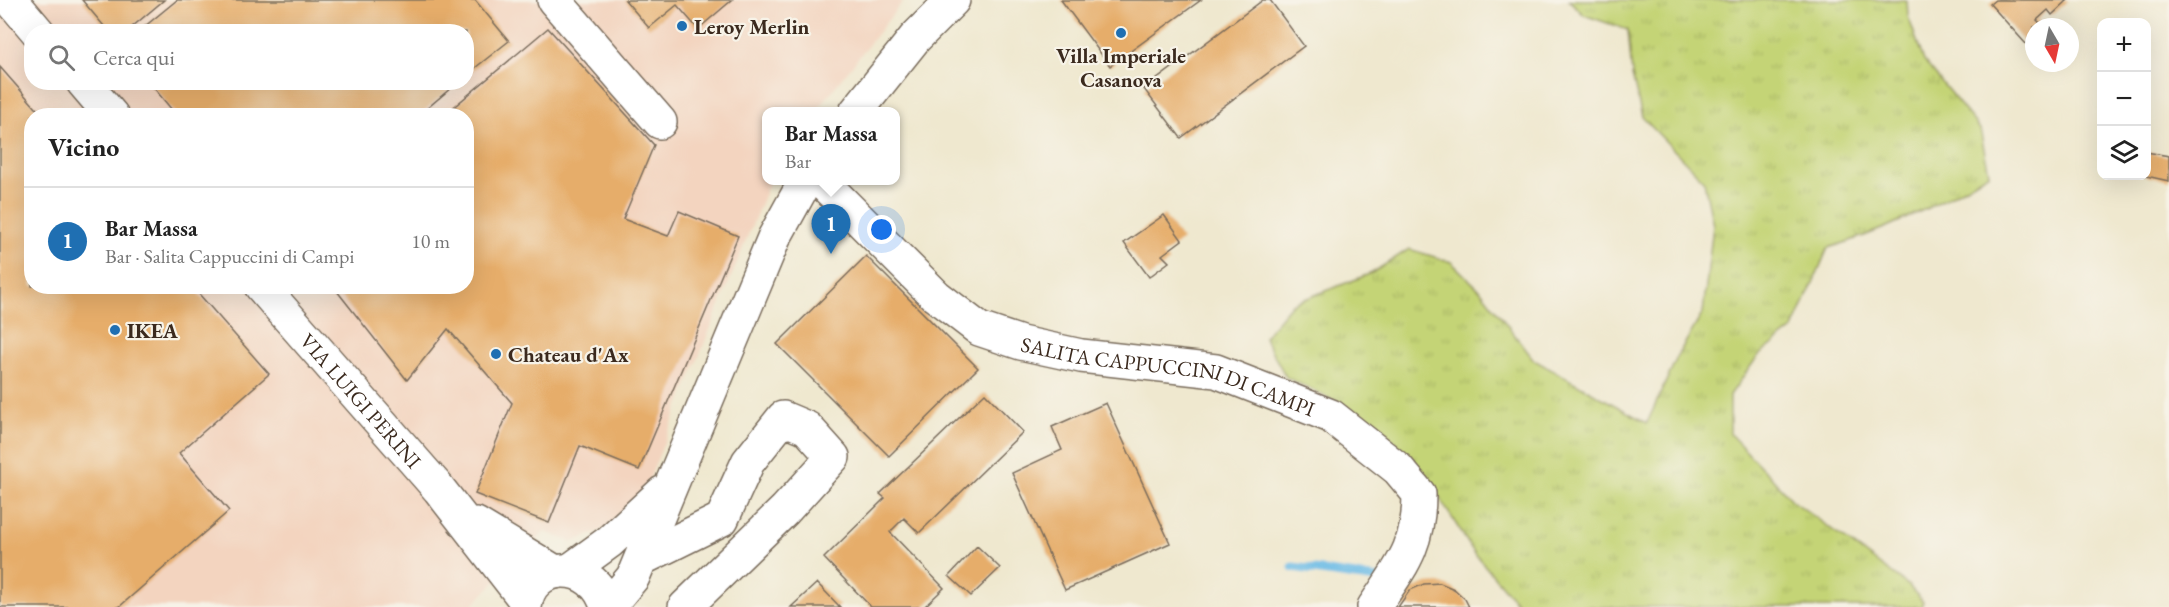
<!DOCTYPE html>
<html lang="it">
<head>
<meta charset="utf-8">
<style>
  :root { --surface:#fff; --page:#f2f2f2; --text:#222; --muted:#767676; --line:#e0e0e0; --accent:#1f6fb2 }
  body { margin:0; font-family:"EB Garamond",serif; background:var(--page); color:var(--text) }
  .controls { position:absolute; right:18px; top:18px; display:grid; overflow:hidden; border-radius:12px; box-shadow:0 6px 24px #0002 }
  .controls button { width:54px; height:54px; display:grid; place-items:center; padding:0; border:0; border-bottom:2px solid var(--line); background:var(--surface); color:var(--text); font:30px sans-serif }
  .compass { position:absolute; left:2025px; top:18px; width:54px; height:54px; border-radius:50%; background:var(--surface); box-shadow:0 6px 24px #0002; rotate:171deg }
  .you { position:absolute; left:882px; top:230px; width:21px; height:21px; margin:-15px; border:4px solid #fff; border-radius:50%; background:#1a73e8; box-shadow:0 0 0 9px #1a73e833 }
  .badge { display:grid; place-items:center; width:39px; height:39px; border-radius:50%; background:var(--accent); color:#fff; font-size:20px; font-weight:700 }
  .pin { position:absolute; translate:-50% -50px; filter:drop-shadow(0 2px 3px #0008) }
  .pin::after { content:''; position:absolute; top:32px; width:21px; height:18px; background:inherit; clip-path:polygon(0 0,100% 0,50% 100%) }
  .popup { position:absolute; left:762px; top:107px; width:138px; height:78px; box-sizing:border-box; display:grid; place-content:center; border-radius:12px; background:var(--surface); filter:drop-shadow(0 2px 4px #0005); font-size:20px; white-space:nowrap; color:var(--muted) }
  .popup b { font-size:22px; color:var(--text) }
  .popup::after { content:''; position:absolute; left:50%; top:100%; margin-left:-12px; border:12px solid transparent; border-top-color:var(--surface) }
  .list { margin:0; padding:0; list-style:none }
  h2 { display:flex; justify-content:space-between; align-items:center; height:78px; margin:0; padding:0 24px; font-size:26px }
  h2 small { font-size:20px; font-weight:400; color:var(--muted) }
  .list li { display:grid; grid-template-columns:39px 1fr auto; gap:18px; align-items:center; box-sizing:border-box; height:108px; padding:0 24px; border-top:2px solid var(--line) }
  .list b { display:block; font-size:22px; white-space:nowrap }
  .list p { margin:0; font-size:20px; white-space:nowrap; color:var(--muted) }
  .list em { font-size:20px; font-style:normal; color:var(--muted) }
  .icon { flex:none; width:33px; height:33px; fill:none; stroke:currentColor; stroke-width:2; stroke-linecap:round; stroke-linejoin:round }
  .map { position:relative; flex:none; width:2169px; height:607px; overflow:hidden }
  .search { position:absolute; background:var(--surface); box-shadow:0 6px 24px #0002; left:24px; top:24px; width:450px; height:66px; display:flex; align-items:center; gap:15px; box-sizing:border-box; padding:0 21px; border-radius:24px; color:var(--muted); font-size:22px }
  .panel { position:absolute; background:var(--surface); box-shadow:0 6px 24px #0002; left:24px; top:108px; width:450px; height:186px; border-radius:24px }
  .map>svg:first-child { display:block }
</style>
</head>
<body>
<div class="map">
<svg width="2169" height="607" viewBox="0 0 2169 607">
  <defs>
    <pattern id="grass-tufts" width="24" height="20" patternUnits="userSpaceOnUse" patternTransform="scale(1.5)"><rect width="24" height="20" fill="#c4d476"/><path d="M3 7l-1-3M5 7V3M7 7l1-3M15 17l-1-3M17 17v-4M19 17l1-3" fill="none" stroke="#a9b666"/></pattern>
  </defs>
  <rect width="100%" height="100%" fill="#f7f3e8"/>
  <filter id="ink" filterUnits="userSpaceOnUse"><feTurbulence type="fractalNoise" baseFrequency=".0167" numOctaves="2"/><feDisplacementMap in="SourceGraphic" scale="12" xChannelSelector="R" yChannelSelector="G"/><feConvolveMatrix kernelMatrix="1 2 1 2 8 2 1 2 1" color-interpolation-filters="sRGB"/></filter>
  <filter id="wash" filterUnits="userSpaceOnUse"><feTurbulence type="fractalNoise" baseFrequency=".008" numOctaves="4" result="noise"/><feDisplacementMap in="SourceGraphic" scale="24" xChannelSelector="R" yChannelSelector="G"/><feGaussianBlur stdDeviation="1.35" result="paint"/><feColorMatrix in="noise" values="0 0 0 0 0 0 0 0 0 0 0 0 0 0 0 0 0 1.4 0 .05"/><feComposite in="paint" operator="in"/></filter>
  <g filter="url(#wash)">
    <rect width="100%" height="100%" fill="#efe8cf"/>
    <path fill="#f3d4bf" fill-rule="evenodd" d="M0,0H904L816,111L766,112V180L770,181L644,492L614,526L572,542L545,532L470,607H0ZM32,32H466V82H32ZM32,116H466V286H32Z"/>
    <path fill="url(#grass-tufts)" stroke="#807f4a" stroke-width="1.5" d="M1569,0H1907L1908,16L1924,61L1980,129L1989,173C1938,205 1886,231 1828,248L1793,329L1758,356L1730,395V434L1793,501L1909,586L1923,602L1921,607H1520L1475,554L1428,480L1375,421L1286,377L1264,337L1292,304L1372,273L1409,249L1451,262L1481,291L1534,360L1647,423L1679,353L1703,313L1713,225L1704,181L1642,117L1632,75L1628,30L1584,15Z"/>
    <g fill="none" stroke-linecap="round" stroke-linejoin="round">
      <path stroke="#6abbe6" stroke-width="9" d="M1293,567L1384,580"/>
    </g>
    <g id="blocks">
      <path fill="#e6ad6a" d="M82,0H164L126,32H109Z
        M177,0H475L509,41L466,75V32H138Z
        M625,0H732L698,29L677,5L649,28Z
        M1061,0H1201L1110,66Z
        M1263,0H1270L1304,46L1181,138L1144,89Z
        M1995,0H2068L2052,15L2048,10L2037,20L2044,27H2034V38L2026,44L1990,4Z
        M548,28L654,145L623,219L668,236L679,211L738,236L639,470L580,446L549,523L475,494L512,403L448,329L407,380L333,286H466V116H443Z
        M0,67L43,116H32V286H192L269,374L179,453L229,511L119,607H0Z
        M149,82H458L418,116H177Z
        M2146,152L2169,156V181L2146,176Z
        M1164,215L1182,240L1162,255L1169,262L1149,277L1124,243Z
        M866,256L978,368L889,456L777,344Z
        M985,393L1023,432L919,533L904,518L890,532L944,588L924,607H871L824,558L885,498L880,494Z
        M1106,403L1170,543L1065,590L1012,473L1062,450L1052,427Z
        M977,546L1000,568L971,596L949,576Z
        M817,583L840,607H791Z
        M1440,583L1454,589L1465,599L1469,607H1398L1410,590L1424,584Z"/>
    </g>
  </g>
  <g filter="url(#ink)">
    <use href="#blocks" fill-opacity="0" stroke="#7a6c5c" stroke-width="1.5"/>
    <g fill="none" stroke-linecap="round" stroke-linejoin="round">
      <defs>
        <g id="minor">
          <path d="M11,0L38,32"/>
          <path d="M554,0L660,122"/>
          <path d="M83,82L112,116"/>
          <path id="s1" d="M820,180L936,296L979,329L1021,343L1081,356L1216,371L1331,416L1398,469L1419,494C1419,547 1402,565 1374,607"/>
          <path id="s2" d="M261,286L439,489L526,601"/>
          <path d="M476,524L555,572"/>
          <path d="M641,559L722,519L748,462L783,418L807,428L833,457L785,510L685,607"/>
        </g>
        <path id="major" d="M856,112L915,38L953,0
          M569,571L609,542L662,493
          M525,607C529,560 594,558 607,607
          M608,607L633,577L774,238L806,180"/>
      </defs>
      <use href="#minor" stroke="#7a6c5c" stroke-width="36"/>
      <use href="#major" stroke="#7a6c5c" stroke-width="36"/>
      <use href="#minor" stroke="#fff" stroke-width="33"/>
      <use href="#major" stroke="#fff" stroke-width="33"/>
    </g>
  </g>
  <g fill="#1f6fb2" stroke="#f7f3e8" stroke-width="2">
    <circle cx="682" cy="26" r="6"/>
    <circle cx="1121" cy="33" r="6"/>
    <circle cx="115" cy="330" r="6"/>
    <circle cx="496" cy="354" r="6"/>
  </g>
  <g text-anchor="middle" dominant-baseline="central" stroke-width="4.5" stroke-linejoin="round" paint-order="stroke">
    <g font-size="21" font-weight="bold" fill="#3b2a1e" stroke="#f7f3e8" text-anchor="start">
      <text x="694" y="26">Leroy Merlin</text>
      <text x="1121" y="55" text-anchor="middle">Villa Imperiale<tspan x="1121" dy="24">Casanova</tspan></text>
      <text x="127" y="330">IKEA</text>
      <text x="508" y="354">Chateau d'Ax</text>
    </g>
    <g font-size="21" fill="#3b2a1e" stroke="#f7f3e8">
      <text stroke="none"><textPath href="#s1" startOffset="414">SALITA CAPPUCCINI DI CAMPI</textPath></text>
      <text stroke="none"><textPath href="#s2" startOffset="152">VIA LUIGI PERINI</textPath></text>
    </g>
  </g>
</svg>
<div class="controls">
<button>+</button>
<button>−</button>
<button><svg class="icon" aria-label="layers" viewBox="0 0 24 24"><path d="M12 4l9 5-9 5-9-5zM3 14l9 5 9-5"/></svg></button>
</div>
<svg class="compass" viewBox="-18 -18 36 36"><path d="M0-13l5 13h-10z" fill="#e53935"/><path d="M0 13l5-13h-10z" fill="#767676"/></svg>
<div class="you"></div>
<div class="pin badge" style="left:831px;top:254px">1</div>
<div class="popup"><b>Bar Massa</b>Bar</div>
<div class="search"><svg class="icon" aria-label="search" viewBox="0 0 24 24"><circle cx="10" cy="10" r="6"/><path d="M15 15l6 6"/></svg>Cerca qui</div>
<section class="panel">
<h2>Vicino<small></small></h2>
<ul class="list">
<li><span class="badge">1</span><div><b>Bar Massa</b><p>Bar · Salita Cappuccini di Campi</p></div><em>10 m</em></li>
</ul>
</section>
</div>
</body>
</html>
